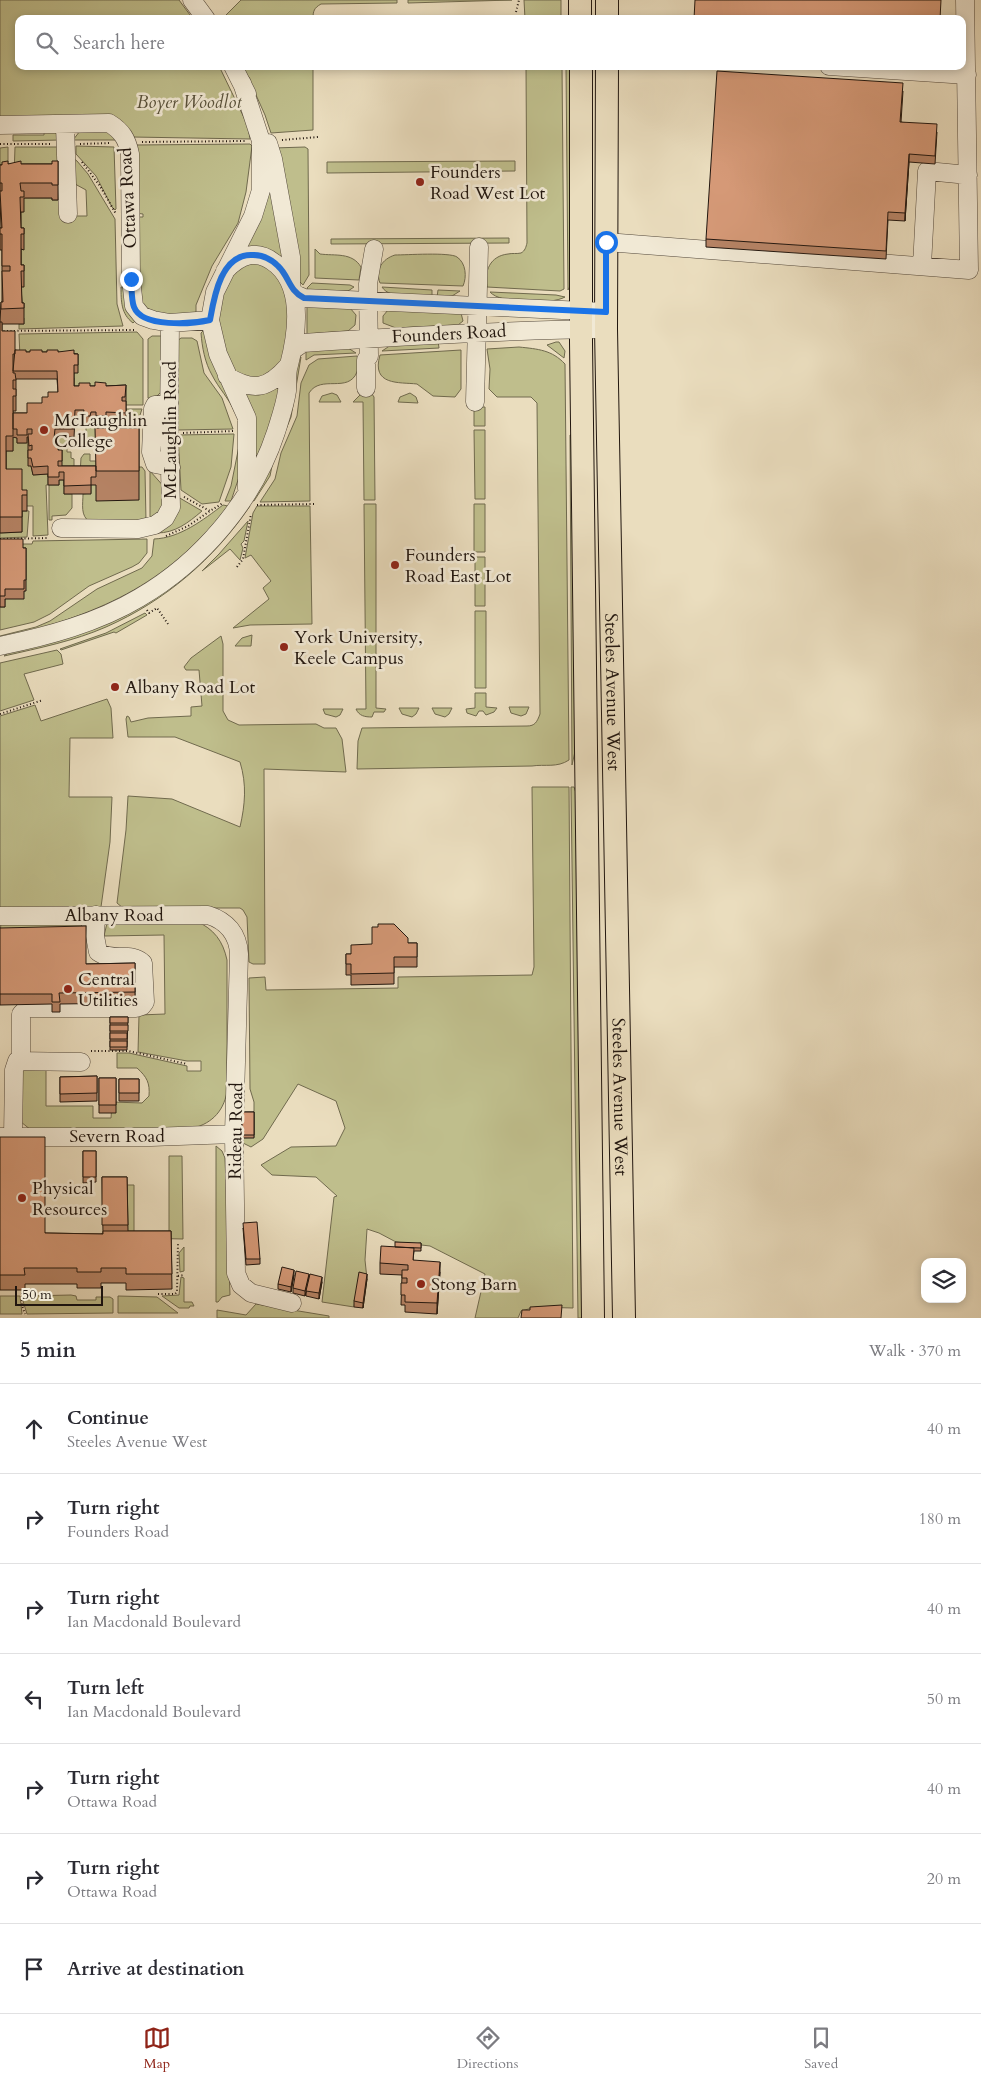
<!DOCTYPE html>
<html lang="en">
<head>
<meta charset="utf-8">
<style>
  :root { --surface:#fff; --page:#f7f7f7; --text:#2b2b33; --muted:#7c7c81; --line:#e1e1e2; --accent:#8f2418 }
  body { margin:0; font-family:Cardo,serif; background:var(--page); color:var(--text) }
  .controls { position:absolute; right:15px; bottom:15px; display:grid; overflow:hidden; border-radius:10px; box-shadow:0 2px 8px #0003 }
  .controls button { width:45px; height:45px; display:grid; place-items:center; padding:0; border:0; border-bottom:1px solid var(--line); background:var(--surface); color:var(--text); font:25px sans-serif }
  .scale { position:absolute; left:15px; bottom:12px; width:88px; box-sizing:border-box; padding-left:5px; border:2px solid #21160f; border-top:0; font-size:14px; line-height:18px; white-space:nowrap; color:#21160f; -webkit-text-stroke:4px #f1e9d5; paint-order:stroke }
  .stop { position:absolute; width:15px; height:15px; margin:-11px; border:4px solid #1a73e8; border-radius:50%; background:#fff }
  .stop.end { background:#1a73e8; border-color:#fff; box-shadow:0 1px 5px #0008 }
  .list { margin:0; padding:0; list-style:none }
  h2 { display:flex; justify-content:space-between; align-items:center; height:65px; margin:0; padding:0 20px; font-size:21px }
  h2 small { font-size:16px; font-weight:400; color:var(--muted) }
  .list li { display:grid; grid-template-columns:32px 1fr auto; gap:15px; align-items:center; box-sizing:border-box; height:90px; padding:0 20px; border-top:1px solid var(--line) }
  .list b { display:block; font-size:19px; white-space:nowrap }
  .list p { margin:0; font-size:16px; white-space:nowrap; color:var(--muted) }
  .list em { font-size:16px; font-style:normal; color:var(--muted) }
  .icon { flex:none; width:28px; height:28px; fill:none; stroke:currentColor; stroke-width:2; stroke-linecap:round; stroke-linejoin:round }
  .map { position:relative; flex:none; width:981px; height:1318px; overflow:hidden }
  .search { position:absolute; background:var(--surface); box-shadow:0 2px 8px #0003; left:15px; right:15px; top:15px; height:55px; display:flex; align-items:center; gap:12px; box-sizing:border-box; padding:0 18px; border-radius:10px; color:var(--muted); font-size:19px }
  .sheet { height:695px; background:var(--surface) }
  nav { display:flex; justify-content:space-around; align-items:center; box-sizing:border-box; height:70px; border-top:1px solid var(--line); background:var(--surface); font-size:14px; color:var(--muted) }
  nav a { display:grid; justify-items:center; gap:2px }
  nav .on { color:var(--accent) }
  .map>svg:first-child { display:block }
</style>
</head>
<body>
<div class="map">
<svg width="981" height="1318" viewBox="0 0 981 1318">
  <rect width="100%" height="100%" fill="#eaddbe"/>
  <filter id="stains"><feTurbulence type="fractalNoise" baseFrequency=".004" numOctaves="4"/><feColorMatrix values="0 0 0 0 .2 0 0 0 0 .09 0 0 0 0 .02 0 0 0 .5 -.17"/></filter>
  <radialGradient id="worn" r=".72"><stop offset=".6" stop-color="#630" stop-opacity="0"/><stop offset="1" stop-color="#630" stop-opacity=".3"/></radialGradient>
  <path fill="#bfbe8c" stroke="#706a4e" d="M0,0H179L193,19H19V66H219L248,126L250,139L132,137L126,128L0,119Z
    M241,0H397V3L321,4C314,8 313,11 313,19H222Z
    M408,0H512L408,3Z
    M524,0H561V19H525Z
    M243,66H313V130L271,133L265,115Z
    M526,66H562L564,289L560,291L487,287C484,271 490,256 508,254C512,253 517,254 521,253C525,251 526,247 527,243Z
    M566,66H571L572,282L568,290Z
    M44,129L56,133L60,140L13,141V135H44Z
    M105,130L118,140H73L80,131Z
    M250,144L252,146L246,192L238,223L212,266L196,305V315C171,315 157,321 139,301L135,217H143V214L135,213V145Z
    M76,146L114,147L116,209L115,210L112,207L96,176L76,154Z
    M8,147V177L0,180V148Z
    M15,147H60V177H14Z
    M305,147L308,149L309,275L303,285L299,281L273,148Z
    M73,158L77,161L88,174L115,219L117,304L123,326L19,329V324H24V318H22L20,212H23L20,198H52V200H58L61,203L62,216H87L86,190L75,184Z
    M515,161V171L327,173V162Z
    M269,174L287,263L242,250Z
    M509,238V243L331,244V239Z
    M315,249L320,254C335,256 352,252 361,267L359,280L315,278Z
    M395,255C406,255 450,252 457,257C466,263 467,277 463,286L380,283C375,270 382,259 395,255Z
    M260,259L280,276L290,314L284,357L267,379L244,380L228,364L218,317L220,301L232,269Z
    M312,283L350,285L354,287L348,291H309L307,288Z
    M121,287H126L136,320L133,323C121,314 121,301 121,287Z
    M382,287L432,290V297C418,296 390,300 382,287Z
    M438,290L460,291L452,296L437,297Z
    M490,292L556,295L565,297C551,305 500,304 490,292Z
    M307,304L350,308L356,315L355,325L348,331L307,334Z
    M388,310L461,313L463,321L458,325L396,328L383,323V316Z
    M203,331L205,332L238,412L235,413C229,398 219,389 212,375C205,363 202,347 201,333Z
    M137,332L143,339V405H125L74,394V378L20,358L19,334Z
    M152,336H163L162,391L153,400L148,398V339Z
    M181,338H192L197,341L204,373L222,398L233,429L178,430L177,341Z
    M438,341L439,348L382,351L391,345Z
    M556,342H559L565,351L564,358L547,345Z
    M519,347C538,349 552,350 565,364L569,760C557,768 545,764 532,766L357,769L358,741L362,728L527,726C535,726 537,722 540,714L537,403L531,397H497L489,389L490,369L487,349Z
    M348,348L356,353L314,355L306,360V351Z
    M461,350V389L455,397L433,396L417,384C399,382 371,386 380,355Z
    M357,356C359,362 359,366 357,372C348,394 321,374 309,393L310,501L260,502L275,479L281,453L297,416L301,383L309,365L318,359Z
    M299,357H301L291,417L273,461L270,476L254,501L249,500Z
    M285,379L256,469L241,388Z
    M332,393L337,395L341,402H319L322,396Z
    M410,393L416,397L418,403L398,402L400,397Z
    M361,394H372L374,397L375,500H364L363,402H353Z
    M474,407H485V426H474Z
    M126,409H142L138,421V428L107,442H86V424L91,420H96V424H106V420L125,421Z
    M474,430H485V499H475Z
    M234,434L231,467L219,502L202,504L181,490L178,435Z
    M570,435H572L576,747L572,765Z
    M13,437L17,438V443H26L27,437H32L31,466L33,475L48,474V485H46L48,535L33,536V506H22L6,484V451H13Z
    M55,437H67V452H71V458L74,459V474H58Z
    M239,446L240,474L231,501H225L231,486Z
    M84,454H90V461H96V474H80L81,458Z
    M139,467H142L145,471L146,521L90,522C80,516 83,504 83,494L91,493V485Z
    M150,471L166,489L163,507L150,520Z
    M59,480H64V494H72V508L66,515L52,516V520H49V485H59Z
    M178,497L202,511C188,523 175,533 157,533Z
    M364,504H376V708L386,709L384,712H374L372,717C365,717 359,716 356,709H366Z
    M474,504H485V552H474Z
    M223,505L228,506C166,587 96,615 0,639V636L36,627L50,621L97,589L142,568L152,556L154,539C180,538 203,520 223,505Z
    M250,506C214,559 165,601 106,627C74,641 39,648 4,656L12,650L107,622L246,507Z
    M257,506H310L312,624L250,625L233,628L269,599L263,588L271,581L251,555L245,558L253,513Z
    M22,511H29L27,537L0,538V533L22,532Z
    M248,521L244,541L241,544L243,548L240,560L230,549L202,571L219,554Z
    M147,539V553L139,563L132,567L89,586L50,614L34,622L0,630V607H5V599L25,591L15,544H32L33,541Z
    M475,557H485V606H475Z
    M486,611V688H475V611Z
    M145,613L147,615L116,633L114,632L61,650L60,649L106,633Z
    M252,635L251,646H235L242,638Z
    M221,636L223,644V711L228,720L239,725L316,724L324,728H336L342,739L346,772L264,769L265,964H253L249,962L247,917L243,910L240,908H123L117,903L126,830L128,796L172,799L240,827C245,805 247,785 240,762L175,737H128L126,719L127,716L129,717L131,722L148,718L191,716V707L202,706L199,670H186L184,667L191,658Z
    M57,650L61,654L63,664L24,674L34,700L0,711V663Z
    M475,693H486V707L497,708L494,712L486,715L483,711H479L476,716L467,713L466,709L475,708Z
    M107,699L111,708L113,738H70L69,797H112L110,842L101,907L0,909V716L35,705L41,721Z
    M509,707H529L526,714L521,716L511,713Z
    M399,708H419L416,714L412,717L402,714Z
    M432,708H452L449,714L445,717L435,714Z
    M323,709H343L340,715L336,717L325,714Z
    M532,787H569L573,1308L536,1307L521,1311L518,1318H475L485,1274L430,1246L396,1242L379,1233L367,1229L365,1260L367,1279L359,1278L354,1307L322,1302L334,1197L337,1196L316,1177L272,1175L261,1165L291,1147L336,1146L345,1128L336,1101L298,1084L263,1139L251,1147L241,1142L242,1138L254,1137V1102L250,1089L249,978L265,977L266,990L398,988V977L532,975L534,967Z
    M571,787H574L577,796L585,1318H578Z
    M1,921L79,923L83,927L0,938Z
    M196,921C214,929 223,941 227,960V1092C223,1113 210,1125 189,1129L31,1130L21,1122L22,1070L46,1069V1106H93V1118H111L112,1102L142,1103L149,1096C150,1083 147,1077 137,1068H117V1053H129L187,1066V1071H201V1061H187L138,1052L139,1015L165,1014L164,935L104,936L107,923Z
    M216,1146L222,1151L225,1158L230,1295L222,1297L218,1302H216Z
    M169,1156H182L183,1239L99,1237L102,1233H127V1185H134V1235L169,1236Z
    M184,1247V1271L180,1272L179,1253Z
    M181,1277L184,1278V1302H192L194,1306H190L189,1308H179L162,1296L179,1295Z
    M71,1295L76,1296L77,1300H96V1297H110L113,1299V1313L27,1314L23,1301L26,1296Z
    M0,1296H20L22,1314H0Z
    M118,1296L157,1297L178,1313H118Z
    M256,1304L329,1316V1318H217V1310L246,1315Z"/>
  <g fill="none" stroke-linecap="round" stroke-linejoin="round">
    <defs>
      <path id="minor" d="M192,0L206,19
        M233,66L247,94
        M829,66L967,75
        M242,83L261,141V190L253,216L215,292L210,320L218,354L247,418V489
        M0,125L109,123C122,131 127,139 130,154L131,279L134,306L142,316L153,320L170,323L210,320
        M65,125L68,214
        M268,143L273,159L291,257V285
        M606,242L969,270L965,0
        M922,266L927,171L968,175
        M295,294L304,298L606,312
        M293,350L303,343C405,336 505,330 606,329
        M227,376C253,392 268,389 288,366
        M366,388V360L369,356L368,284L374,249
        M475,402L479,247
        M169,404L155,405L153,409L151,452L155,464L171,467
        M61,528L138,529L155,525L165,518L171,507L169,433L170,323
        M0,646C48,636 97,623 139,598C201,562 254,500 276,432C280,419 285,405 287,391C288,383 286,373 289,365C297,334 304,289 277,265C258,248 241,254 225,271
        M0,916L208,915C227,921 238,934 239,954L234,1134L236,1273L241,1285L251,1293L292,1303
        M21,1060V1014L27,1008H136L142,1006L145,1002L143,963C131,951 112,962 98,952L95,936L96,915
        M0,1137H151L234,1134
        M13,1137L14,1070L17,1061L81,1062"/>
      <g id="major">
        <path d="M580,0V19"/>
        <path d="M607,0V19"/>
        <path d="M581,66V342L593,1318"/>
        <path id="s1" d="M607,66L606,329L624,1318"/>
      </g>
    </defs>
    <use href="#minor" stroke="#53483b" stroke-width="19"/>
    <use href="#major" stroke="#21160f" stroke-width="24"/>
    <path stroke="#21160f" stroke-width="2" stroke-dasharray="1 2.5" stroke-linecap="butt" d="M516,12L519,0
      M282,140L318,137
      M142,142L245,141
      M0,144H50
      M80,144L110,143
      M82,162L100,186L116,214
      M0,331L136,330
      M183,433L234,431
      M77,447L98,446
      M184,497L210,511L223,503
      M257,505L315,504
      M166,536L188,526L210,511
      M0,539L49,538
      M237,567L243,559L251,514
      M147,610L149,613L157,608L168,624
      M0,714L43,700
      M91,1051H128L187,1064
      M178,1276L184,1275
      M22,1293V1305L25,1314
      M158,1294H175L177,1292L178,1243"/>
    <use href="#minor" stroke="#f1e9d5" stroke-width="18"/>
    <use href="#major" stroke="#eaddbe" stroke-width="22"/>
  </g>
  <path fill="#b78466" stroke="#21160f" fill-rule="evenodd" d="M903,91L901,122L937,132L935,164L909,162L905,221L888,220L886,259L706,247V239Z
    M58,161V200H52V198H24V212H21V228H24V250L21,249V265H24V287H21L22,303H24V324H2V331L15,350L26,352H58L78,354V373H74V386H106L126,385V421L106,420V424H96V420H91L90,424H83V418H75L74,437H55L58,450H62V466H96L139,428V500L96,501V485H91V494H64V480H59V485H48V474L33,475L31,466H28V437H27V443H17V438L13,437V451H6V469L22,490L27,495V511H22V532L0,533V322L1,302H2V250H0V228H1L0,199V165L8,164H52ZM16,379H57L58,392L48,397L42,403L27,413H13V411H16Z
    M0,539L23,548H26V591H24V599H5V607H0Z
    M0,928L86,964L135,963V1003L60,1004V1012H52V1004L0,1005Z
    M408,943H417V967H394V984L351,985V975H346V954H351Z
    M110,1017H128L127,1050H110Z
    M97,1076V1101L60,1102V1077Z
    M99,1078H116V1113H99Z
    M119,1079H139V1101H119Z
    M242,1112H254V1138H242Z
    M0,1137L45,1233L103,1234L102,1177H127L128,1231H171L172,1289L126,1290V1283H101V1288H77V1284H25V1290H0Z
    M83,1151H96V1182L83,1183Z
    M243,1228L260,1259V1264L246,1265Z
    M421,1243V1251H414L413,1260L440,1272L437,1314L405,1312V1305H401L402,1275L380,1274V1263L395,1247Z
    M294,1275L291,1292L278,1289V1284Z
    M309,1279L305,1296L293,1293V1288Z
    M367,1279L363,1308L354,1307V1301Z
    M322,1282L319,1299L306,1296V1291Z"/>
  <path fill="#956b53" stroke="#21160f" d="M909,154V162L905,221V213Z
    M440,1262V1272L437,1314V1303Z
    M294,1270V1275L291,1292V1287Z
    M309,1274V1279L305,1296V1291Z
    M367,1274V1279L363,1308V1303Z
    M322,1277V1282L319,1299V1293Z"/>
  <path fill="#d59977" stroke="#21160f" d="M695,0H941L940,19H694Z
    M717,71L903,83L900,122L937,124L935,156L909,154L905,213L888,212L886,251L706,239Z
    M8,161V164L21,161V164H52V161H58V185H52V183H20L21,191H24V197H20L21,228H24V234H21V265H24V271H21L22,303H24V308L1,309V302H3L2,271H10V266H2V234H0V228H2L0,191H2V183H0V165H2V162Z
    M0,322H2V331H15V354H13V373H15L16,380H13V389H16V396H13V436H6V469H22V490H27V495H22V517H0Z
    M15,350H26V352H30V350H42V352H47V350H58V352L74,350V354H78V365H74V386H79V383H90V386H95V382L106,383V386L126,385L125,397H122V401H126V413L106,412V416H96V412H91L90,416H83L84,410H75L74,429H55L54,438H58V450H62V461H58V466H96V477H91V485L64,486V472H59V477H48V466L33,467L31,458H28V450H32V445L29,446L28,434H32V429H27V435H17V429H13V413H27V403H42V397H48V392H58L57,371H13Z
    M95,428H139V471H96Z
    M0,539H23V548H26V580H24V589H5V596H0Z
    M378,924H394L408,938V943H417V957H394V973L351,974V964H346V954H351V945L372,944V927H378Z
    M86,926V964L135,963V992L59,993L60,1002H52V994H0V928Z
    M110,1017H128V1023H110Z
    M110,1025H128V1031H110Z
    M110,1033H127V1039H110Z
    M110,1041H127V1047H110Z
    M97,1076V1093L60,1094V1077Z
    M99,1078H116V1105H99Z
    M119,1079H139V1093H119Z
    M242,1112H254V1135H242Z
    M0,1137H45V1233L103,1234V1231H171L172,1274H126V1268H101V1272H77V1268H24L25,1275H0Z
    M83,1151H96V1177H83Z
    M102,1177H127L128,1225H102Z
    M257,1222L260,1259H246L243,1223Z
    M395,1242L421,1243V1248L395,1247Z
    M381,1246L414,1248L413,1260L440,1262L437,1303L405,1302V1295H401V1283H407V1278H402V1270H408V1265L380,1263Z
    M282,1267L294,1270L291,1287L278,1284Z
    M296,1271L309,1274L305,1291L293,1288Z
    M359,1272L367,1274L363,1303L354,1301Z
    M310,1274L322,1277L319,1293L306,1291Z
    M562,1305L561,1318H521L522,1310H530V1307Z"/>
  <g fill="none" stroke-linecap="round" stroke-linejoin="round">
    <path stroke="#1a73e8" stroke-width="6" d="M131,279C132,288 131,299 134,307C142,328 192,324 210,320C214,297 221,253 253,255C263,255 271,259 278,266C289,276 289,291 304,298L606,312V242"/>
  </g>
  <g fill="#8f2418" stroke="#f1e9d5" stroke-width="2">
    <circle cx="420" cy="182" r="5"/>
    <circle cx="44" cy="430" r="5"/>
    <circle cx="395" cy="565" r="5"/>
    <circle cx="284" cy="647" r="5"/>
    <circle cx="115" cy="687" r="5"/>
    <circle cx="68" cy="989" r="5"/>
    <circle cx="22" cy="1198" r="5"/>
    <circle cx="421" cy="1284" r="5"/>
  </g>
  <g text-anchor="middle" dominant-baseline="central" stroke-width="5" stroke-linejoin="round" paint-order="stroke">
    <g font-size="18" font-style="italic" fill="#58513b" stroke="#f1e9d5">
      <text x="189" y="102">Boyer Woodlot</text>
    </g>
    <g font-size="18" fill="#21160f" stroke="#f1e9d5" text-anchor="start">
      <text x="430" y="172">Founders<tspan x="430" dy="21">Road West Lot</tspan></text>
      <text x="54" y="420">McLaughlin<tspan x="54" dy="21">College</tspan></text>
      <text x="405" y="555">Founders<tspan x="405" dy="21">Road East Lot</tspan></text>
      <text x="294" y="637">York University,<tspan x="294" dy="21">Keele Campus</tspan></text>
      <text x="125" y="687">Albany Road Lot</text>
      <text x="78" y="979">Central<tspan x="78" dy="21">Utilities</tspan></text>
      <text x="32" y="1188">Physical<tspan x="32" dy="21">Resources</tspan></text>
      <text x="431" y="1284">Stong Barn</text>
    </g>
    <g font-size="18" fill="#21160f" stroke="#f1e9d5">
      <text transform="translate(128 198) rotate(-93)">Ottawa Road</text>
      <text transform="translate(449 334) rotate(-3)">Founders Road</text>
      <text transform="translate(170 430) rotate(-90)">McLaughlin Road</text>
      <text stroke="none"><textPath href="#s1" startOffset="626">Steeles Avenue West</textPath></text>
      <text x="114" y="915">Albany Road</text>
      <text stroke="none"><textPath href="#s1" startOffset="1031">Steeles Avenue West</textPath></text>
      <text transform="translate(236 1131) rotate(-89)">Rideau Road</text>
      <text x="117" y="1136">Severn Road</text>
    </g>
  </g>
  <rect width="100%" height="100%" filter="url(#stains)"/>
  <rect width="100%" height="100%" fill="url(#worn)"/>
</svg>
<div class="controls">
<button><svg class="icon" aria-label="layers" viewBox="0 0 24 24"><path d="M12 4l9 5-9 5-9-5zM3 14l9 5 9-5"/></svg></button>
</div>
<div class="scale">50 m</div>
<div class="stop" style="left:606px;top:242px"></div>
<div class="stop end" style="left:131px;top:279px"></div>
<div class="search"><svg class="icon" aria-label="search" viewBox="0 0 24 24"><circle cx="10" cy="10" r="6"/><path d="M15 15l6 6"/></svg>Search here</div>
</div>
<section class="sheet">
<h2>5 min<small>Walk · 370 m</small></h2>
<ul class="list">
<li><svg class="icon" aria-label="ahead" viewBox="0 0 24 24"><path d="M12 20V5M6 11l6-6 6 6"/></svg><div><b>Continue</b><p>Steeles Avenue West</p></div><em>40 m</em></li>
<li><svg class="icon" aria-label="right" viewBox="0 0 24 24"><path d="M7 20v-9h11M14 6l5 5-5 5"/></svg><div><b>Turn right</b><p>Founders Road</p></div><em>180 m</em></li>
<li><svg class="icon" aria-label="right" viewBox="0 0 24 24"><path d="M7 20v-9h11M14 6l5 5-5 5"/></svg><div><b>Turn right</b><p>Ian Macdonald Boulevard</p></div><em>40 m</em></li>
<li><svg class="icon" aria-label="left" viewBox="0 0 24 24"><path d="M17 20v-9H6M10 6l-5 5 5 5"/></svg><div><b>Turn left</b><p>Ian Macdonald Boulevard</p></div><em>50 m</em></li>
<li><svg class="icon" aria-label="right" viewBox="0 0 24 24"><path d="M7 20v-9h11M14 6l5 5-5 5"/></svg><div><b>Turn right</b><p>Ottawa Road</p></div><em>40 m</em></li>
<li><svg class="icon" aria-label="right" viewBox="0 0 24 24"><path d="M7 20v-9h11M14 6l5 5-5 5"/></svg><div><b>Turn right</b><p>Ottawa Road</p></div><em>20 m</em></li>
<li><svg class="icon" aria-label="arrive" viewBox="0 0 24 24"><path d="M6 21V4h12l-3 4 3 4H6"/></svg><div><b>Arrive at destination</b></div></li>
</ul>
</section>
<nav>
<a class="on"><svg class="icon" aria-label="map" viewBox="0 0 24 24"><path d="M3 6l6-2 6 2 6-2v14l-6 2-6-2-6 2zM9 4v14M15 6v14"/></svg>Map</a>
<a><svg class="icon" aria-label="directions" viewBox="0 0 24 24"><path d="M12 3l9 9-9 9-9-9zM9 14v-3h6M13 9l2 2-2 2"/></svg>Directions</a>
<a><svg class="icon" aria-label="saved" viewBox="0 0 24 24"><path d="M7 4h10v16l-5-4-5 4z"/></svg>Saved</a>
</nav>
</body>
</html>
